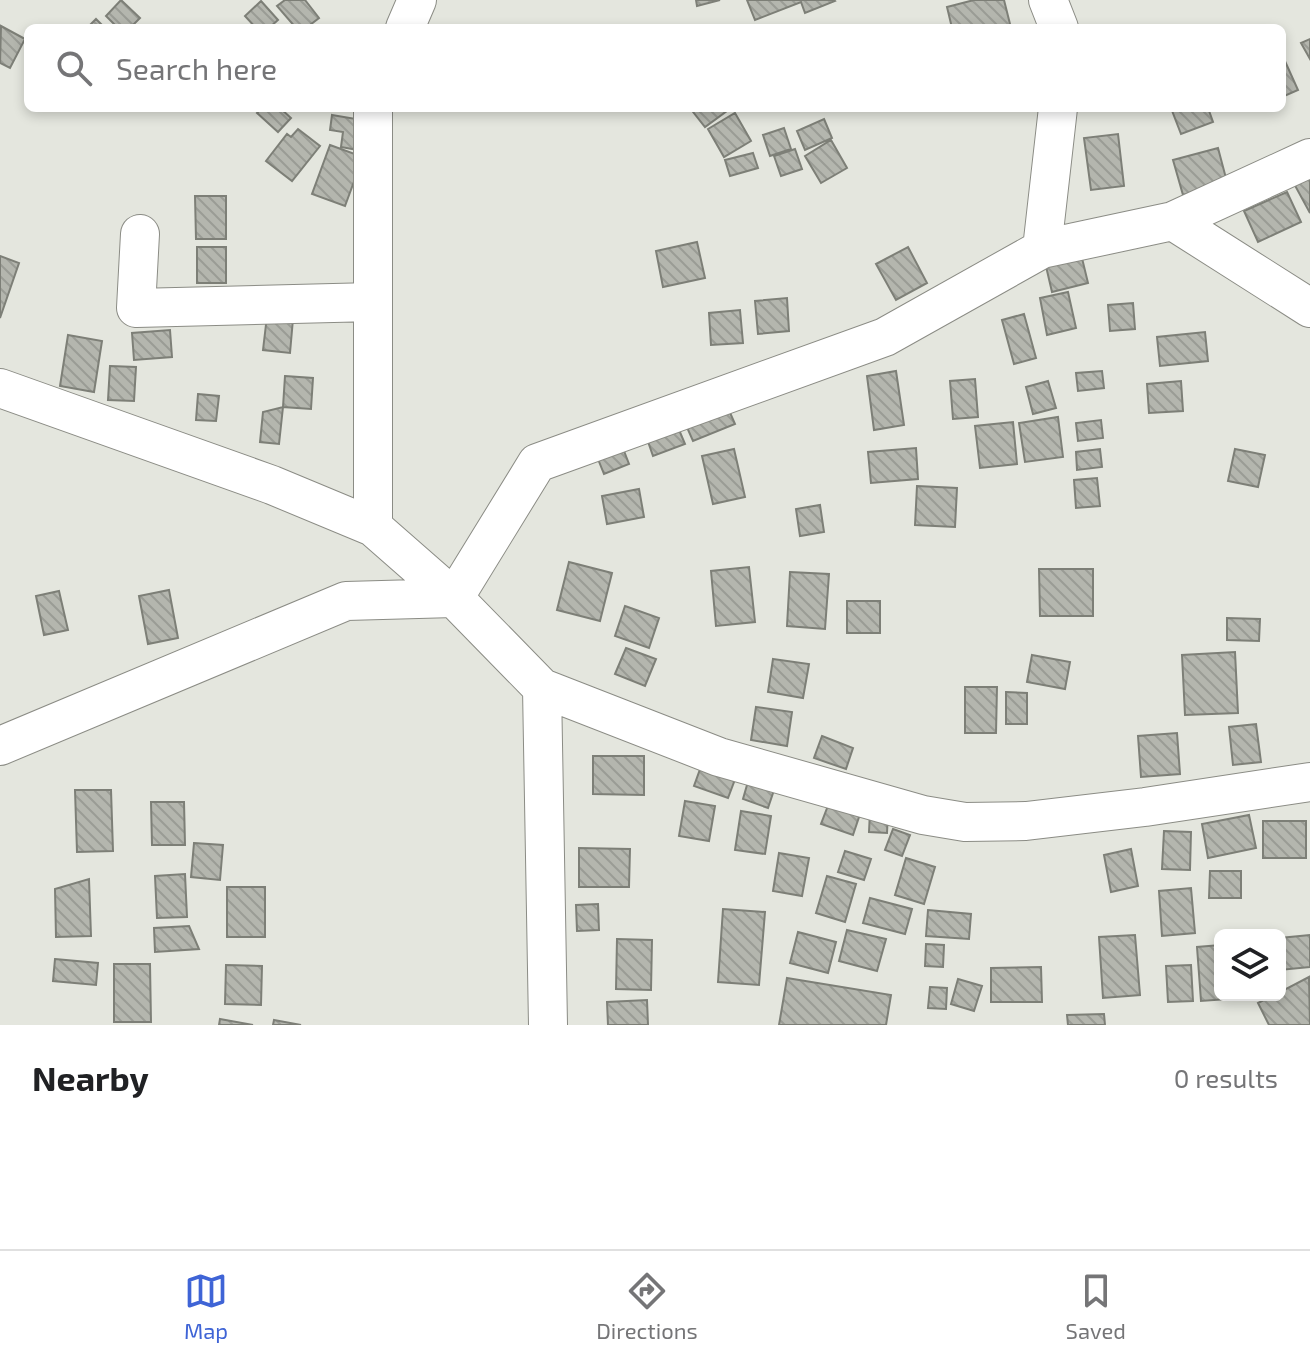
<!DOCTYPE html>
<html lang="en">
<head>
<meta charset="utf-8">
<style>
  :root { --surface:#fff; --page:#f2f2f2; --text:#202124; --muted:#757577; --line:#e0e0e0; --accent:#3f64d6 }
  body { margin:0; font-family:"Exo 2",sans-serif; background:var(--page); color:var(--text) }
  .controls { position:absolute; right:24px; bottom:24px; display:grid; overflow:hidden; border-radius:12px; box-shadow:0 4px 12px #0003 }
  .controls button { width:72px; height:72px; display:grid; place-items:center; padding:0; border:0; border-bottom:2px solid var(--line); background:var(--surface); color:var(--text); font:40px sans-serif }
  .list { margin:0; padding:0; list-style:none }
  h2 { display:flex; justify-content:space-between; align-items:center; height:104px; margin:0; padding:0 32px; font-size:34px }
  h2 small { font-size:26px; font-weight:400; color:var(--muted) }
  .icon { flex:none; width:44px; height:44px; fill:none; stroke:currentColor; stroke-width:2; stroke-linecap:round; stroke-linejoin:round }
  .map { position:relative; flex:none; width:1310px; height:1025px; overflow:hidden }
  .search { position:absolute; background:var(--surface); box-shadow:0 4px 12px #0003; left:24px; right:24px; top:24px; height:88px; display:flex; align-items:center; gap:20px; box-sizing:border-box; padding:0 28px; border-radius:12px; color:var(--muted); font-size:30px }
  .sheet { height:224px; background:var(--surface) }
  nav { display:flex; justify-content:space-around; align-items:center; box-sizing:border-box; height:112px; border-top:2px solid var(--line); background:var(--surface); font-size:22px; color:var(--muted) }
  nav a { display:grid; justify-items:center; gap:4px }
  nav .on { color:var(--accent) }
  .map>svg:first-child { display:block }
</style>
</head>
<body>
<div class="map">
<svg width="1310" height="1025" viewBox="0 0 1310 1025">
  <defs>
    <pattern id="building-back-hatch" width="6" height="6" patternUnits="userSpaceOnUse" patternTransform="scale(2)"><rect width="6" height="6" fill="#b4b6ae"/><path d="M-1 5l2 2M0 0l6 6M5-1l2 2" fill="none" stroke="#9a9c95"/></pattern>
  </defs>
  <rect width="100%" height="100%" fill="#e4e6de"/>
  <path fill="url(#building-back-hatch)" stroke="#7d7f77" stroke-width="2" d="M121,0L140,18L130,28H118L106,16Z
    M285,0H305L319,18L306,28H296L277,6Z
    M696,0H720L697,6Z
    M747,0H834L835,1L805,13L801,2L755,20Z
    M974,0H1004L1011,28H952L947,7Z
    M261,1L278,20L269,28H256L245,16Z
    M96,19L105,28H87Z
    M1,26L25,39L10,68L0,63Z
    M1310,39V59L1301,43Z
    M1284,59L1298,90L1282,97V60Z
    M262,108H280L291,118L278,132L257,113Z
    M690,108H731L705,127Z
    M1171,108H1208L1213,122L1181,134Z
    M735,113L751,141L724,157L708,129Z
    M332,115L368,121L363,151L341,147L343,132L330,130Z
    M824,119L832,138L805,150L797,131Z
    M784,128L791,149L770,156L763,135Z
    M298,129L320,146L292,181L266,161L287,134L291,137Z
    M1118,134L1124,186L1091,190L1084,138Z
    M831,140L847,168L821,183L805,156Z
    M330,145L363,157L345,206L312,194Z
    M1218,148L1227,182L1183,195L1173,160Z
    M795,149L802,169L781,176L774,156Z
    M753,153L758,168L730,176L725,160Z
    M1310,171V213L1292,180Z
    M1287,192L1301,222L1258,242L1244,211Z
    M195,196H226V239H196Z
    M697,242L705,278L663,287L656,251Z
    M197,247H226V283H197Z
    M908,247L927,283L896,300L876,264Z
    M1081,254L1088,283L1052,292L1045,262Z
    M0,256L19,263L0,318Z
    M1068,292L1076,328L1047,335L1040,298Z
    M787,298L789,331L758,334L755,301Z
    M1133,303L1135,329L1110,331L1108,305Z
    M740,310L743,343L711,345L709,313Z
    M1024,314L1036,358L1014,364L1002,320Z
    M267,316L293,319L290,353L263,350Z
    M170,330L172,357L134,360L132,333Z
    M1205,332L1208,361L1160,366L1157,337Z
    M68,335L102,341L94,392L60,386Z
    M110,366L136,367L134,401L108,400Z
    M896,371L904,425L874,430L867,376Z
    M1102,371L1104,388L1078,391L1076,373Z
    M285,376L313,378L311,409L283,407Z
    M975,379L978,417L953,419L950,381Z
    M1048,381L1056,408L1033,414L1026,387Z
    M1181,381L1183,411L1149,413L1147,384Z
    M198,394L219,396L216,421L196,420Z
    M724,399L735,424L693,441L682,416Z
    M283,407L279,444L260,442L263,412Z
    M1058,417L1063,457L1025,462L1019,423Z
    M674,418L685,444L653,456L644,430Z
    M1101,420L1103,438L1078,441L1076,423Z
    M1013,422L1017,464L980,468L975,426Z
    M619,438L629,464L604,474L594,449Z
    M916,448L918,479L871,483L868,452Z
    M734,449L745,497L713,504L702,456Z
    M1100,449L1102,467L1077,470L1076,452Z
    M1235,449L1265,455L1258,487L1228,481Z
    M1097,478L1100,506L1076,508L1074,480Z
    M917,486L957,488L955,527L915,525Z
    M639,489L644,517L607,524L602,496Z
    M820,505L824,532L800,536L796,509Z
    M569,562L612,573L600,621L557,610Z
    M749,567L755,622L716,626L711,571Z
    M1039,569H1093V616H1040Z
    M790,572L829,574L825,629L787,626Z
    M169,590L178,638L148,644L139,596Z
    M59,591L68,630L44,635L36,596Z
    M847,601H880V633H847Z
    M625,606L659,618L649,648L615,636Z
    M1227,618L1260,619L1259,641L1227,640Z
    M626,648L656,659L645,686L615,674Z
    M1235,652L1238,713L1185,715L1182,655Z
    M1032,655L1070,662L1065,689L1027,682Z
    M773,659L809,664L803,698L768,692Z
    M965,687H997L996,733H965Z
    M1006,692L1027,693V724H1006Z
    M756,707L792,712L787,746L751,740Z
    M1256,724L1261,762L1233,765L1229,727Z
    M1177,733L1180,774L1141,777L1138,736Z
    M822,736L853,748L846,769L814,758Z
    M593,756H644V795L593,794Z
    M703,761L737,774L728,798L694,786Z
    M749,778L775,787L768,808L743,799Z
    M75,790H111L113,851L77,852Z
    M685,801L715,806L709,841L679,836Z
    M151,802H184L185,845H152Z
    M829,803L860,814L853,835L821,824Z
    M741,811L771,816L765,854L735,850Z
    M870,811L888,812L887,833L869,832Z
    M1249,815L1256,848L1208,858L1202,824Z
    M1263,821H1306V858H1263Z
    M893,829L910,835L902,856L885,850Z
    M1164,831L1191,832L1190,870L1162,869Z
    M194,843L223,845L220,880L191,877Z
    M579,848L630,849L629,887H579Z
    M1131,849L1138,886L1111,892L1104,855Z
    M845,851L871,859L864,880L838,872Z
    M779,853L809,858L802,896L773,891Z
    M906,858L935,867L924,904L895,895Z
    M1210,871H1241V898H1209Z
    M185,874L187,917L157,918L155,876Z
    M827,876L856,884L845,922L816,913Z
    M89,879L91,936L56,937L55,889Z
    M227,887H265V937H227Z
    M1191,888L1195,933L1162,936L1159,891Z
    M870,898L912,909L905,934L863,923Z
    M598,904L599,930L577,931L576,905Z
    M723,909L765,912L759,985L718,982Z
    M928,910L971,914L969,939L926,936Z
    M189,926L199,949L155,952L154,928Z
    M847,930L886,939L877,971L839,961Z
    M798,932L836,942L828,973L790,963Z
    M1135,935L1140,995L1103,998L1099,937Z
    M1310,935V967L1280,970V938Z
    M617,939L652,940L651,990L616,989Z
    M926,944L944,945L943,967L925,966Z
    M1220,945V995H1241V998L1201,1001L1197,947Z
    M55,959L98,963L96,985L53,981Z
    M114,964H150L151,1022H114Z
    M226,965L262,966L261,1005L225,1004Z
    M1191,965L1193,1001L1168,1002L1166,966Z
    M1041,967L1042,1002H991V968Z
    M1309,977L1310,1025H1269L1258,1003L1274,995H1280V992Z
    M787,978L891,995L886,1025H779Z
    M958,979L982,986L974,1011L951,1004Z
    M930,987L947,988L946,1009L928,1008Z
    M647,1000L648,1025H608L607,1002Z
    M1104,1014L1105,1025H1068L1067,1015Z
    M220,1019L253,1025H219Z
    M274,1020L301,1025H273Z"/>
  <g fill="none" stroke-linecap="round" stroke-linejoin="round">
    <defs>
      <path id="minor" d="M1048,0L1059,28
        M405,28L417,0
        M373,108V527
        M1173,221L1310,308
        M140,234L136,308L373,302
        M1042,249L1173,221L1310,158
        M0,388L272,485L373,527L454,598L537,463L885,337L1042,249L1058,108
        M542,688L719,757L923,815L965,822L1026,821L1145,807L1310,782
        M0,746L346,601L454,598L542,688L548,1025"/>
    </defs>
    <use href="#minor" stroke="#8b8c85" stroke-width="40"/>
    <use href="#minor" stroke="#fff" stroke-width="38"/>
  </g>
</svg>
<div class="controls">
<button><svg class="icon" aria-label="layers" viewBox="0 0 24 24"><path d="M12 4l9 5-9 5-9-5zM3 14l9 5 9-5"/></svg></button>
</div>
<div class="search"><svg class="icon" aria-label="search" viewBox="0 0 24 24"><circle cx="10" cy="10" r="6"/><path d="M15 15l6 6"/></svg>Search here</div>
</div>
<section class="sheet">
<h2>Nearby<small>0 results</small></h2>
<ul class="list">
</ul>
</section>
<nav>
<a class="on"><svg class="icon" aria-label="map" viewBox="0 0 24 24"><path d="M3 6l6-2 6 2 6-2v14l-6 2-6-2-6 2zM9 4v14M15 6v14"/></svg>Map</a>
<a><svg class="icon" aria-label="directions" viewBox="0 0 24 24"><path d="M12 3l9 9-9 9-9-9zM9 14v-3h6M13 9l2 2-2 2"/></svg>Directions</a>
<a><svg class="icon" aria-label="saved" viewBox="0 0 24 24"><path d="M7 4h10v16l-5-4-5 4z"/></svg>Saved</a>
</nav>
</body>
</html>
